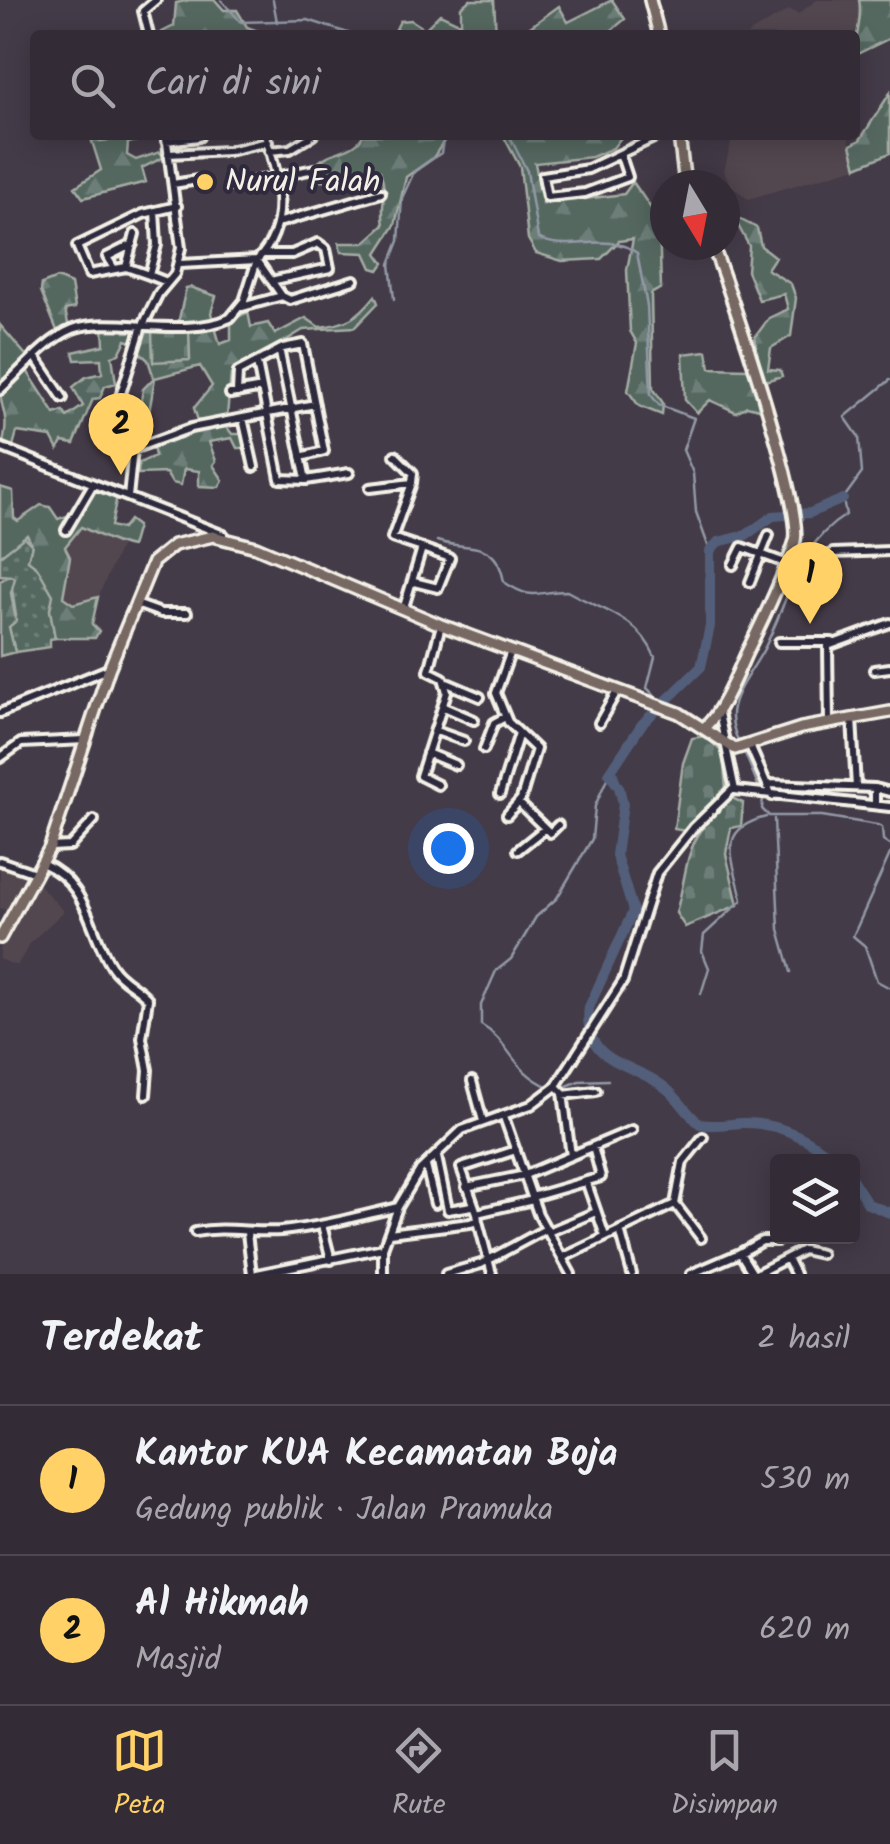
<!DOCTYPE html>
<html lang="id">
<head>
<meta charset="utf-8">
<style>
  :root { --surface:#332c36; --page:#3e3842; --text:#f1f3f6; --muted:#a9a7ad; --line:#4e4851; --accent:#ffd166 }
  body { margin:0; font-family:Kalam,sans-serif; background:var(--page); color:var(--text) }
  .controls { position:absolute; right:30px; bottom:30px; display:grid; overflow:hidden; border-radius:10px; box-shadow:0 5px 25px #0003 }
  .controls button { width:90px; height:90px; display:grid; place-items:center; padding:0; border:0; border-bottom:2px solid var(--line); background:var(--surface); color:var(--text); font:50px sans-serif }
  .compass { position:absolute; left:650px; top:170px; width:90px; height:90px; border-radius:50%; background:var(--surface); box-shadow:0 5px 25px #0003; rotate:170deg }
  .you { position:absolute; left:448px; top:848px; width:35px; height:35px; margin:-25px; border:8px solid #fff; border-radius:50%; background:#1a73e8; box-shadow:0 0 0 15px #1a73e833 }
  .badge { display:grid; place-items:center; width:65px; height:65px; border-radius:50%; background:var(--accent); color:#111; font-size:32px; font-weight:700 }
  .pin { position:absolute; translate:-50% -82px; filter:drop-shadow(0 2px 5px #0008) }
  .pin::after { content:''; position:absolute; top:52px; width:35px; height:30px; background:inherit; clip-path:polygon(0 0,100% 0,50% 100%) }
  .list { margin:0; padding:0; list-style:none }
  h2 { display:flex; justify-content:space-between; align-items:center; height:130px; margin:0; padding:0 40px; font-size:42px }
  h2 small { font-size:32px; font-weight:400; color:var(--muted) }
  .list li { display:grid; grid-template-columns:65px 1fr auto; gap:30px; align-items:center; box-sizing:border-box; height:150px; padding:0 40px; border-top:2px solid var(--line) }
  .list b { display:block; font-size:38px; white-space:nowrap }
  .list p { margin:0; font-size:32px; white-space:nowrap; color:var(--muted) }
  .list em { font-size:32px; font-style:normal; color:var(--muted) }
  .icon { flex:none; width:55px; height:55px; fill:none; stroke:currentColor; stroke-width:2; stroke-linecap:round; stroke-linejoin:round }
  .map { position:relative; flex:none; width:890px; height:1274px; overflow:hidden }
  .search { position:absolute; background:var(--surface); box-shadow:0 5px 25px #0003; left:30px; right:30px; top:30px; height:110px; display:flex; align-items:center; gap:25px; box-sizing:border-box; padding:0 35px; border-radius:10px; color:var(--muted); font-size:38px }
  .sheet { height:430px; background:var(--surface) }
  nav { display:flex; justify-content:space-around; align-items:center; box-sizing:border-box; height:140px; border-top:2px solid var(--line); background:var(--surface); font-size:28px; color:var(--muted) }
  nav a { display:grid; justify-items:center; gap:5px }
  nav .on { color:var(--accent) }
  .map>svg:first-child { display:block }
</style>
</head>
<body>
<div class="map">
<svg width="890" height="1274" viewBox="0 0 890 1274">
  <defs>
    <pattern id="grass-dots" width="8" height="8" patternUnits="userSpaceOnUse" patternTransform="scale(2.5)"><rect width="8" height="8" fill="#546861"/><path d="M2 2h.1M6 6h.1" fill="none" stroke="#6d7e78" stroke-width="1.8" stroke-linecap="round"/></pattern>
    <pattern id="forest-firs" width="22" height="20" patternUnits="userSpaceOnUse" patternTransform="scale(2.5)"><rect width="22" height="20" fill="#546861"/><path d="M5 1l3.5 6h-7zM16 11l3.5 6h-7z" fill="#6d7e78"/></pattern>
    <pattern id="cemetery-stones" width="16" height="16" patternUnits="userSpaceOnUse" patternTransform="scale(2.5)"><rect width="16" height="16" fill="#546861"/><path d="M2 7V4a2 2 0 0 1 4 0v3zM10 15v-3a2 2 0 0 1 4 0v3z" fill="#6d7e78"/></pattern>
  </defs>
  <rect width="100%" height="100%" fill="#443b48"/>
  <filter id="ink" filterUnits="userSpaceOnUse"><feTurbulence type="fractalNoise" baseFrequency=".01" numOctaves="2"/><feDisplacementMap in="SourceGraphic" scale="20" xChannelSelector="R" yChannelSelector="G"/><feConvolveMatrix kernelMatrix="1 2 1 2 8 2 1 2 1" color-interpolation-filters="sRGB"/></filter>
  <g filter="url(#ink)">
    <path fill="#534750" d="M817,0H859L860,20L853,35H746L789,10L798,14Z
      M733,135H848L857,167L748,199L730,185L724,171Z
      M81,527L105,534L121,545L98,597L73,604L63,597L70,557L65,548Z
      M0,863L29,872L11,911L0,908Z
      M38,884L64,911L30,943L17,966L0,959V950Z"/>
    <path fill="url(#grass-dots)" stroke="#a4aca4" stroke-width="2.5" d="M22,535L32,545L28,560L37,566L54,596L50,609L55,638L50,639V647L15,652L9,627L16,616L10,576L0,575V556Z"/>
    <path fill="url(#forest-firs)" stroke="#a4aca4" stroke-width="2.5" d="M189,0H215L224,10H237L247,27L269,35H156L174,26L176,3Z
      M470,0H494L496,35H393L400,21L411,20L425,29L440,14L461,24V7Z
      M612,0L625,19L606,35H519L559,6L568,22Z
      M859,0H890V38L855,55C855,36 863,16 859,0Z
      M890,93V153L857,167L851,145L860,140Z
      M90,135L100,141L162,135L128,143L127,155L136,160L160,152L164,157L142,168L146,182L83,198L75,187L101,170Z
      M363,135H448L433,158L406,177L395,225L377,253L384,263L379,270L372,268L365,253L341,252L339,243H364L384,225C380,206 388,192 380,171L339,182L320,181L316,165C327,150 355,153 363,135Z
      M503,135H623L613,148L592,157L535,163L543,204L624,194L633,182L659,220L661,288L651,294L653,388L663,403L662,415L639,406L628,391L637,343L630,331L627,270L633,239L619,241L601,259L562,261L536,253L528,239L520,167Z
      M733,216L757,228L761,246L775,257L767,269L791,284L796,298L791,336L771,348L768,369L780,370L782,376L755,384L759,409L747,406L736,412L710,400L697,413L685,400L683,354L707,351L710,368L747,369L751,375L760,372L755,337L769,318L788,309L784,294L759,300L747,271L749,246Z
      M57,278L71,284L75,308L65,310L69,328L58,333L41,291L42,284Z
      M190,287L216,296L211,313L220,344L231,340V320L248,312L251,327L268,323L275,334L306,318L319,327C348,324 358,317 375,296L378,303L355,327L303,330L231,374L226,426L232,434H244L243,448H237L232,438L209,442L216,461L213,465L223,480L219,487L199,486V471L184,469L181,485L172,483L166,473L138,474L139,463L155,456L152,441L199,424L194,408L212,386L200,366L155,378L147,424L131,427L117,438L103,437L104,424L140,407L143,389L154,378L148,360L139,352L141,345L126,340L119,354L112,356L116,383L105,386L100,398L93,399L74,444L62,442L58,450L51,437L17,432L13,446L3,443C10,412 0,412 0,387L24,366L55,414L63,411L67,417L83,406L73,387L86,377L102,373L101,359L75,360L73,352L104,345L103,324L123,325L125,332L152,331L154,361L177,328L186,288Z
      M0,487L13,491L14,518L18,521L41,505L50,507L58,519L70,515L78,518L93,488L117,496L111,526L122,529L129,520L137,526L131,547C114,544 98,534 81,527L65,547L70,557L63,597L73,604L98,597L92,624L99,631L95,638H55L50,610L53,595L37,567L28,560L32,545L27,535L0,556Z
      M10,576L15,578L11,593L16,621L9,627L15,652L0,656V581Z"/>
    <path fill="url(#cemetery-stones)" stroke="#a4aca4" stroke-width="2.5" d="M189,329L190,360L153,362L152,331Z
      M705,736L723,753L726,790L685,831L674,829L683,763L692,738Z
      M732,798L743,803L741,826L731,828L726,854L738,905L685,927L676,913C692,854 681,843 732,798Z"/>
    <path fill="#546861" stroke="#a4aca4" stroke-width="2.5" d="M0,325L30,360L0,387Z"/>
    <g fill="none" stroke-linecap="round" stroke-linejoin="round">
      <path stroke="#9399a6" stroke-width="2.5" d="M221,0L241,22L308,20L354,35
        M273,0L277,22
        M509,135L527,171L538,238C569,254 607,230 637,253L647,306L651,395L659,405L694,418L683,450L693,473L696,512L710,551
        M394,299L390,264L399,241L402,198L414,172L441,153L444,135
        M437,541C470,552 496,537 504,582C534,602 536,591 567,591C602,611 637,615 655,657L647,688L662,703
        M740,744C734,734 730,719 733,707C738,685 756,666 766,645C790,597 797,545 846,515L843,499L862,473L859,437L845,417L890,380
        M744,751L760,790
        M763,797L762,809L769,816H822L877,825L882,827L883,840L890,845
        M774,819L779,929L791,972
        M890,854L853,936L865,946L877,981L890,988
        M701,994L709,968L702,951L704,935L742,900C735,862 713,830 766,817
        M549,1087C511,1071 510,1041 481,1025V1005L496,971L511,959L536,917L557,898L592,839L595,806L609,774
        M560,1089L579,1081L608,1080"/>
      <path stroke="#525e7a" stroke-width="6" d="M613,768L619,787"/>
      <path stroke="#525e7a" stroke-width="10" d="M838,1162C811,1139 778,1122 741,1123C726,1124 715,1127 700,1124C687,1114 680,1100 668,1090C638,1062 581,1067 589,1007L633,911L616,855L623,804L619,787L609,774L642,724L701,667L710,626V551L718,542L746,535L773,516L810,513L843,499
        M852,1179L868,1204L890,1213"/>
      <defs>
        <path id="minor" d="M149,35L143,11L156,0
          M166,141L199,137
          M269,151L290,149L313,135
          M168,154L228,151L268,142
          M621,156L628,177L585,193L547,197L543,176L588,169L660,135
          M173,184L198,180
          M232,186L314,169
          M155,211L157,245L149,275L126,267L89,274L77,246L143,214L177,206
          M281,222L381,193
          M264,254H292L318,243L326,249L330,268L275,280
          M180,264L257,260C292,224 279,178 265,135
          M113,267L107,257L133,244
          M126,267L135,234
          M149,275L167,282
          M242,307L282,296L290,300L354,280
          M280,353L306,480L349,473
          M36,358L63,398
          M257,363L280,479L306,480
          M0,390C22,370 46,340 73,329C111,315 186,339 230,318L244,301L257,260L282,296
          M237,393L238,372L283,348L303,344L324,451L301,457
          M230,394L262,388
          M243,418L254,467
          M0,447L224,535
          M133,449L191,428L315,404
          M395,455L413,473L412,483
          M370,488L412,483L392,538L422,548L404,607
          M128,497L133,449L120,418L119,400L141,329L159,293L175,274L181,248L166,135
          M66,530L93,484
          M821,559L833,553L890,551
          M733,565L742,547L785,563
          M414,582L438,588L450,558L422,548
          M750,582L769,535
          M136,604L161,613H187
          M779,642H832
          M874,670L890,668
          M447,683L480,697
          M444,707L474,720
          M0,713L108,669
          M719,713L735,790L890,807
          M852,719L856,787
          M829,722L828,646L890,623
          M599,723L616,693
          M436,731L464,741
          M750,746L772,796
          M484,749L494,723L505,717
          M427,753L456,765
          M0,758L21,743L85,740
          M768,784L875,788V804
          M438,785L420,776L447,692L443,678L429,671L441,625
          M875,788L890,792
          M500,794L519,733
          M519,803L550,833L558,825
          M507,815L521,799L536,749L508,722L496,693L511,651
          M50,847L70,846L94,820
          M518,850L544,829
          M0,861L35,873
          M42,863C89,883 88,931 112,967C121,981 138,987 148,999L142,1038L148,1070L146,1095
          M472,1081L483,1121
          M556,1086L563,1093L571,1156
          M563,1095L596,1091
          M504,1117L538,1214L571,1274
          M437,1157L448,1210L472,1206
          M426,1166L435,1204
          M586,1181L605,1236
          M466,1187L525,1175L632,1130
          M532,1197L601,1177L593,1147
          M675,1204L701,1238
          M477,1213L461,1168L516,1150
          M478,1221L492,1274
          M322,1225L331,1260
          M620,1230L632,1274
          M195,1232C225,1226 251,1233 281,1231C321,1227 359,1216 398,1207
          M548,1232L596,1212
          M247,1233L252,1274
          M389,1233L470,1223L478,1221L477,1213L533,1200
          M564,1257L675,1204L683,1162L703,1137
          M787,1258L795,1274
          M257,1274L383,1248L398,1207L420,1170L462,1130L531,1105L556,1086L623,981L657,873L693,828L733,789
          M383,1274V1248
          M446,1274L481,1264L546,1229
          M691,1274L740,1253
          M753,1274L740,1253L762,1241H777
          M756,1274L803,1250L821,1254"/>
        <path id="major" d="M650,0L659,35
          M679,135L685,185
          M706,726C721,713 737,674 746,654C762,622 785,574 795,541C804,509 729,285 712,245
          M0,938L50,847L109,669L153,562L174,545L213,536L256,547L441,625L679,713L735,749L801,728L890,712"/>
      </defs>
      <use href="#minor" stroke="#f4f1e8" stroke-width="14"/>
      <use href="#major" stroke="#f4f1e8" stroke-width="16"/>
      <use href="#minor" stroke="#2f2a3d" stroke-width="6"/>
      <use href="#major" stroke="#776864" stroke-width="9"/>
    </g>
  </g>
  <circle fill="#ffd166" stroke="#2f2a3d" stroke-width="4" cx="205" cy="182" r="10"/>
  <g text-anchor="middle" dominant-baseline="central" stroke-width="8" stroke-linejoin="round" paint-order="stroke">
    <g font-size="32" fill="#f4f1e8" stroke="#2f2a3d" text-anchor="start">
      <text x="225" y="182">Nurul Falah</text>
    </g>
  </g>
</svg>
<div class="controls">
<button><svg class="icon" aria-label="layers" viewBox="0 0 24 24"><path d="M12 4l9 5-9 5-9-5zM3 14l9 5 9-5"/></svg></button>
</div>
<svg class="compass" viewBox="-18 -18 36 36"><path d="M0-13l5 13h-10z" fill="#e53935"/><path d="M0 13l5-13h-10z" fill="#a9a7ad"/></svg>
<div class="you"></div>
<div class="pin badge" style="left:810px;top:624px">1</div>
<div class="pin badge" style="left:121px;top:475px">2</div>
<div class="search"><svg class="icon" aria-label="search" viewBox="0 0 24 24"><circle cx="10" cy="10" r="6"/><path d="M15 15l6 6"/></svg>Cari di sini</div>
</div>
<section class="sheet">
<h2>Terdekat<small>2 hasil</small></h2>
<ul class="list">
<li><span class="badge">1</span><div><b>Kantor KUA Kecamatan Boja</b><p>Gedung publik · Jalan Pramuka</p></div><em>530 m</em></li>
<li><span class="badge">2</span><div><b>Al Hikmah</b><p>Masjid</p></div><em>620 m</em></li>
</ul>
</section>
<nav>
<a class="on"><svg class="icon" aria-label="map" viewBox="0 0 24 24"><path d="M3 6l6-2 6 2 6-2v14l-6 2-6-2-6 2zM9 4v14M15 6v14"/></svg>Peta</a>
<a><svg class="icon" aria-label="directions" viewBox="0 0 24 24"><path d="M12 3l9 9-9 9-9-9zM9 14v-3h6M13 9l2 2-2 2"/></svg>Rute</a>
<a><svg class="icon" aria-label="saved" viewBox="0 0 24 24"><path d="M7 4h10v16l-5-4-5 4z"/></svg>Disimpan</a>
</nav>
</body>
</html>
